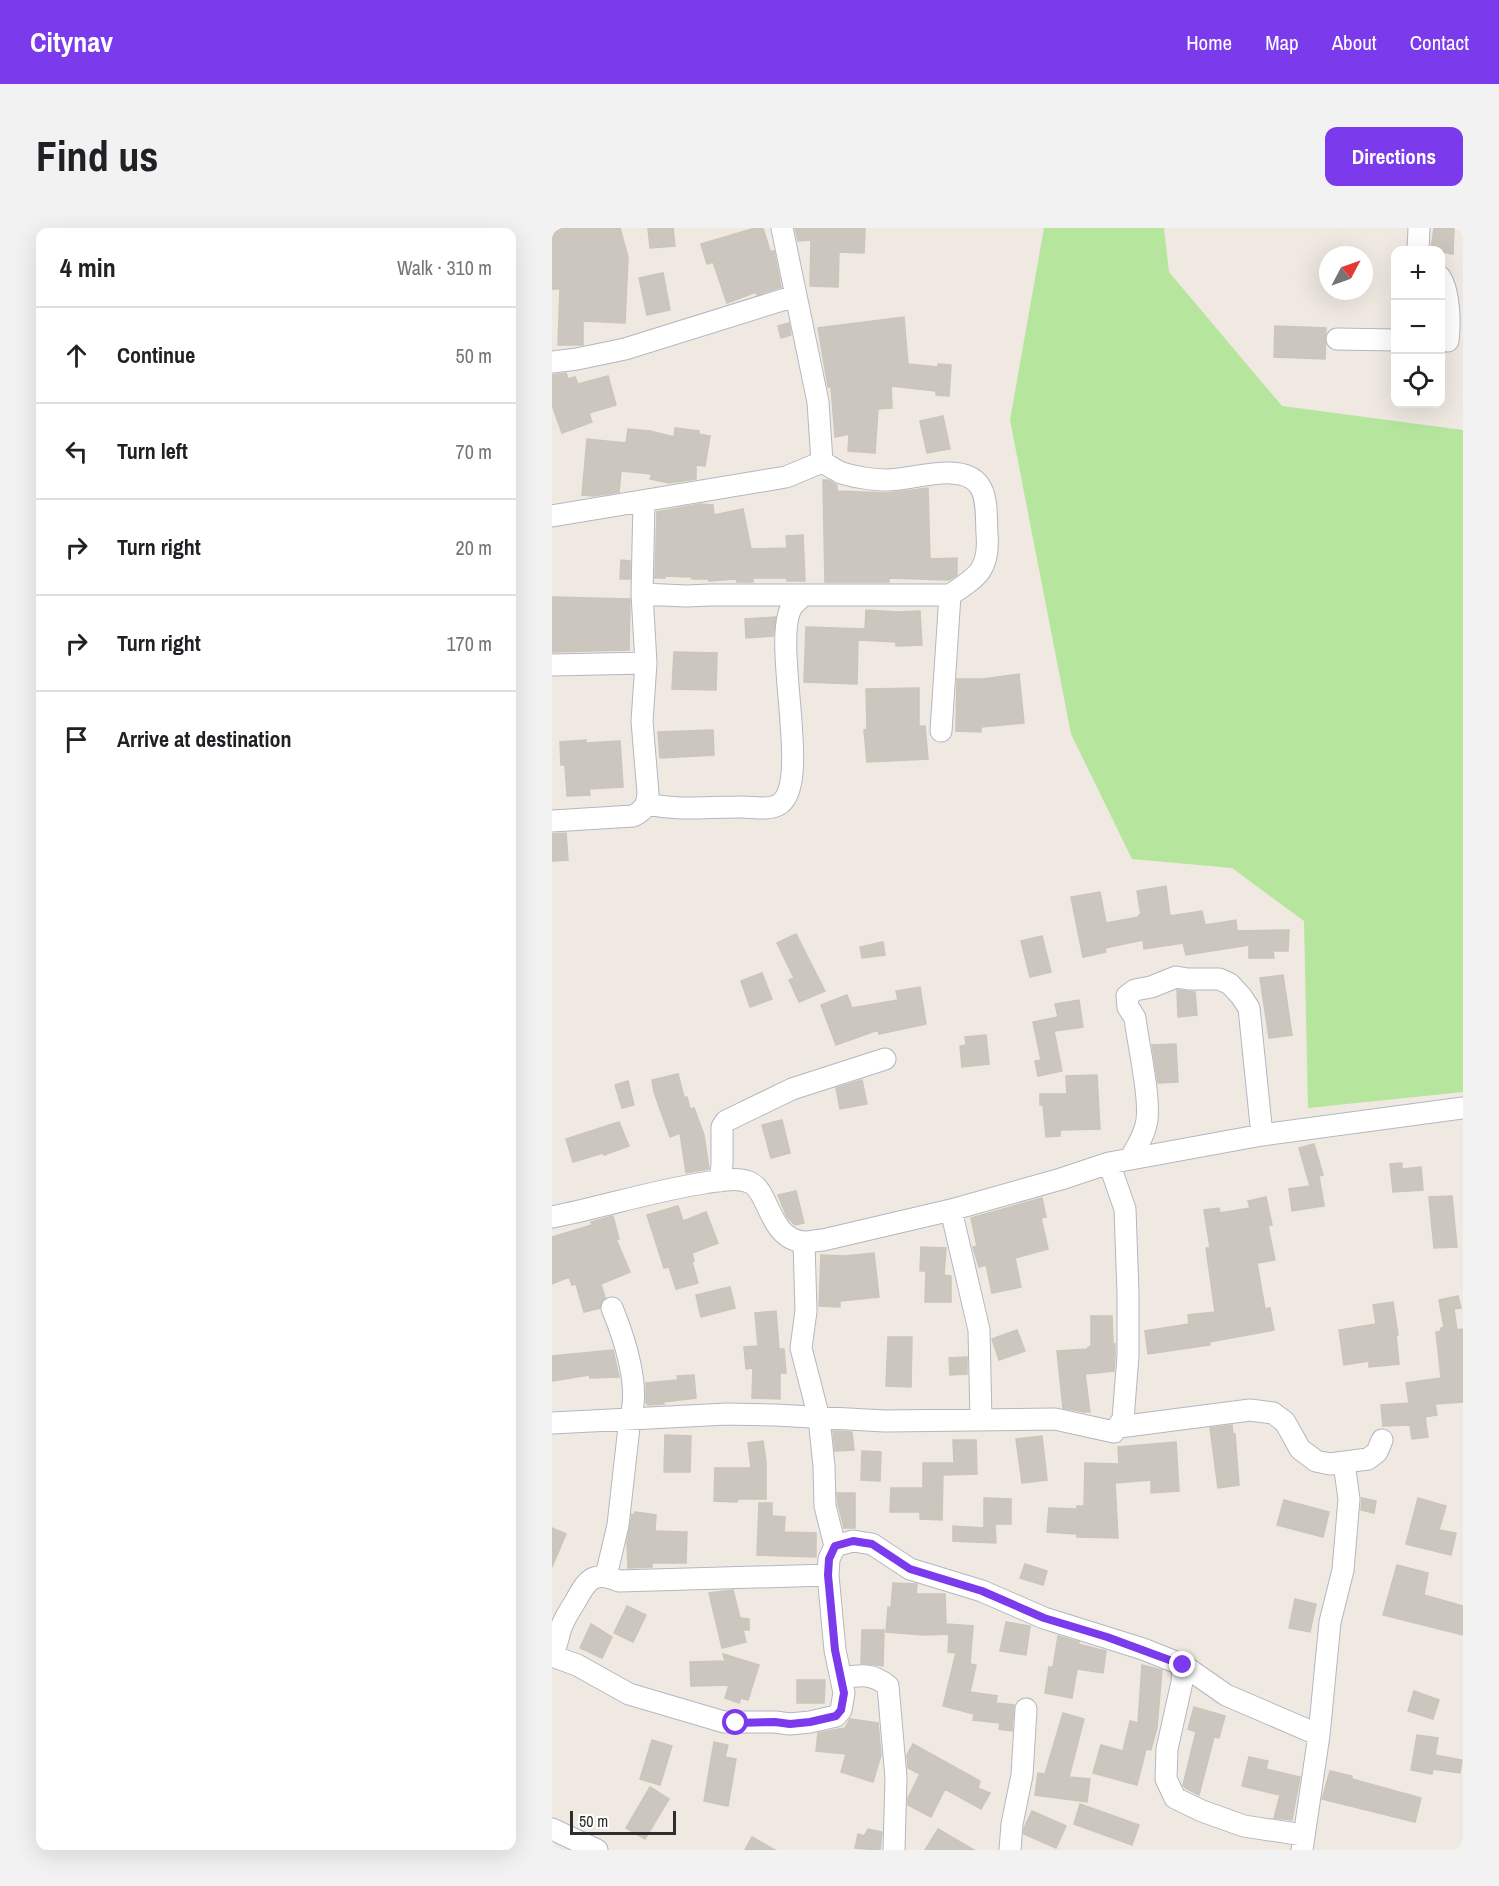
<!DOCTYPE html>
<html lang="en">
<head>
<meta charset="utf-8">
<style>
  :root { --surface:#fff; --page:#f2f2f2; --text:#202124; --muted:#757577; --line:#e0e0e0; --accent:#7c3aed }
  body { margin:0; font-family:"Archivo Narrow",sans-serif; background:var(--page); color:var(--text) }
  .controls { position:absolute; right:18px; top:18px; display:grid; overflow:hidden; border-radius:12px; box-shadow:0 6px 24px #0002 }
  .controls button { width:54px; height:54px; display:grid; place-items:center; padding:0; border:0; border-bottom:2px solid var(--line); background:var(--surface); color:var(--text); font:30px sans-serif }
  .compass { position:absolute; left:767px; top:18px; width:54px; height:54px; border-radius:50%; background:var(--surface); box-shadow:0 6px 24px #0002; rotate:49deg }
  .scale { position:absolute; left:18px; bottom:15px; width:106px; box-sizing:border-box; padding-left:6px; border:3px solid #2e2e2e; border-top:0; font-size:16px; line-height:21px; white-space:nowrap; color:#2e2e2e; -webkit-text-stroke:4px #fff; paint-order:stroke }
  .stop { position:absolute; width:18px; height:18px; margin:-14px; border:4px solid #7c3aed; border-radius:50%; background:#fff }
  .stop.end { background:#7c3aed; border-color:#fff; box-shadow:0 2px 6px #0008 }
  .list { margin:0; padding:0; list-style:none }
  h2 { display:flex; justify-content:space-between; align-items:center; height:78px; margin:0; padding:0 24px; font-size:26px }
  h2 small { font-size:20px; font-weight:400; color:var(--muted) }
  .list li { display:grid; grid-template-columns:39px 1fr auto; gap:18px; align-items:center; box-sizing:border-box; height:96px; padding:0 24px; border-top:2px solid var(--line) }
  .list b { display:block; font-size:22px; white-space:nowrap }
  .list em { font-size:20px; font-style:normal; color:var(--muted) }
  .icon { flex:none; width:33px; height:33px; fill:none; stroke:currentColor; stroke-width:2; stroke-linecap:round; stroke-linejoin:round }
  .map { position:relative; flex:none; width:911px; height:1622px; overflow:hidden; border-radius:12px }
  header { display:flex; align-items:center; gap:36px; box-sizing:border-box; height:84px; padding:0 30px; background:var(--accent); color:#fff }
  header strong { font-size:28px }
  nav { display:flex; gap:33px; margin-inline-start:auto; font-size:21px }
  .intro { display:flex; align-items:center; justify-content:space-between; box-sizing:border-box; height:144px; padding:0 36px }
  h1 { margin:0; font-size:42px }
  .button { padding:15px 27px; border-radius:12px; background:var(--accent); color:#fff; font-size:21px; font-weight:700 }
  main { display:flex; gap:36px; padding:0 36px }
  aside { flex:1; background:var(--surface); border-radius:12px; box-shadow:0 6px 24px #0002 }
  .map>svg:first-child { display:block }
</style>
</head>
<body>
<header>
<strong>Citynav</strong>
<nav><a>Home</a><a>Map</a><a>About</a><a>Contact</a></nav>
</header>
<div class="intro"><h1>Find us</h1><a class="button">Directions</a></div>
<main>
<aside>
<h2>4 min<small>Walk · 310 m</small></h2>
<ul class="list">
<li><svg class="icon" aria-label="ahead" viewBox="0 0 24 24"><path d="M12 20V5M6 11l6-6 6 6"/></svg><div><b>Continue</b></div><em>50 m</em></li>
<li><svg class="icon" aria-label="left" viewBox="0 0 24 24"><path d="M17 20v-9H6M10 6l-5 5 5 5"/></svg><div><b>Turn left</b></div><em>70 m</em></li>
<li><svg class="icon" aria-label="right" viewBox="0 0 24 24"><path d="M7 20v-9h11M14 6l5 5-5 5"/></svg><div><b>Turn right</b></div><em>20 m</em></li>
<li><svg class="icon" aria-label="right" viewBox="0 0 24 24"><path d="M7 20v-9h11M14 6l5 5-5 5"/></svg><div><b>Turn right</b></div><em>170 m</em></li>
<li><svg class="icon" aria-label="arrive" viewBox="0 0 24 24"><path d="M6 21V4h12l-3 4 3 4H6"/></svg><div><b>Arrive at destination</b></div></li>
</ul>
</aside>
<div class="map">
<svg width="911" height="1622" viewBox="0 0 911 1622">
  <rect width="100%" height="100%" fill="#efe9e1"/>
  <path fill="#b6e59e" d="M492,0H612L617,44L730,178L911,202V864L756,880L752,693L680,640L580,631L519,506L458,192Z"/>
  <path fill="#cbc7bf" stroke="#cbc5ba" stroke-width="1.5" d="M0,0H68L76,29L73,95L31,93V117H6L8,61H0Z
    M96,0H121L123,18L98,20Z
    M203,0H211L218,23H222L229,59L205,67L204,64L175,75L161,34L155,36L149,16Z
    M243,0H313L312,25L287,24L286,59L258,58L259,12L246,13Z
    M882,0H902L901,26L879,22Z
    M111,45L118,82L95,87L87,50Z
    M352,89L356,136L386,139V136L399,137L397,168L384,167V163L339,158L340,180L326,181L323,225L296,223L297,206L283,209L279,159H276L266,100Z
    M237,95L239,107L229,110L226,98Z
    M723,98L774,100L773,131L722,129Z
    M14,145L16,151L23,149L26,156L56,148L64,177L37,185L40,194L10,205L0,177V147Z
    M391,188L398,221L375,225L368,193Z
    M123,200L147,203V206L158,208L153,238L144,237V251L117,255L98,251L100,246L69,243L67,264L42,268L30,267L35,211L74,215L76,201L98,203L122,209Z
    M271,252H276L285,257V263L336,265L376,260L378,331L405,330V347L397,352L337,350V354H273Z
    M148,276L161,277L162,287L191,281L199,321L235,320L234,308L251,307L253,353H235V350H201V354H185L184,351L157,353V351H140V349L113,348V350H103L105,284Z
    M69,332L78,333V351H68Z
    M0,369L78,371L77,422L0,424Z
    M314,382L345,384L368,383L370,417L344,418V414L306,412L305,456L252,454L254,399L313,401Z
    M224,389L221,408L194,410L193,391Z
    M122,424L165,425L164,462L120,461Z
    M467,446L472,495L429,499V504L404,503L405,451H431Z
    M367,460V498H373L376,531L315,534L312,502L315,501L314,461Z
    M161,502L162,527L108,530L106,504Z
    M34,512V515L68,513L71,559L37,561L38,567L15,568L13,537H9L8,514Z
    M14,605L16,632L0,633V606Z
    M614,658L618,688L650,683L653,697L684,692L685,703L737,702L736,723H721L722,730H697V717L634,727L631,715L592,721L591,712L553,720L554,724L531,729L519,669L548,664L554,695L587,689V687H589L585,663Z
    M244,706L273,763L247,774L237,752L242,750L225,715Z
    M490,708L499,744L478,749L469,713Z
    M331,714L333,727L310,730L308,719Z
    M210,745L220,771L198,779L189,753Z
    M731,747L740,807L717,810L708,750Z
    M368,759L374,796L327,806L326,802L284,817L269,777L295,767L300,780L346,772L344,763Z
    M625,762L643,764L645,787L626,789Z
    M527,772L531,799L502,803L510,843L486,848L483,833L489,832L481,794L506,789L503,776Z
    M434,807L437,836L410,839L408,818L414,817L413,809Z
    M624,816L626,854L606,855L600,817Z
    M126,846L132,869H135L138,881L142,880L152,907L157,941L134,945L128,905L118,909L102,864L100,852Z
    M545,847L548,901L508,902V908L494,909L491,877H488V866H515L514,848Z
    M310,852L315,876L288,881L284,860Z
    M76,853L82,877L70,880L63,857Z
    M230,892L238,925L219,930L210,897Z
    M67,894L77,918L52,927L51,925L21,934L14,911Z
    M762,916L771,947L767,948L772,978L740,983L737,961L758,958L747,920Z
    M850,935V941L869,939L871,962L841,964L838,936Z
    M244,963L252,995L243,997L235,989L226,967Z
    M900,968L905,1019L882,1020L877,969Z
    M714,969L720,997L716,998L723,1032L705,1035L713,1081L718,1080L722,1102L657,1114L658,1117L596,1126L593,1103L637,1096L636,1087L663,1084L654,1020H658L652,982L667,980L668,985L698,980L696,973Z
    M490,970L494,989L489,990L496,1021L463,1030L469,1059L440,1065L434,1037L427,1039L421,1019L425,1018L419,990Z
    M126,978L131,993L154,984L166,1015L140,1025L142,1033L140,1034L146,1055L124,1061L117,1039L112,1040L95,987Z
    M61,988L67,1011H64L78,1044L49,1056L53,1070L48,1080L32,1084L24,1056L20,1057L17,1049L0,1056V1009L40,997L39,994Z
    M369,1019L394,1020L392,1047L399,1048V1074H373L374,1043H368Z
    M322,1025L327,1069L288,1073V1079L267,1078L269,1027L293,1028Z
    M178,1059L183,1080L149,1089L144,1067Z
    M906,1068L909,1080L902,1081L905,1102L911,1101V1174L883,1176L885,1187L873,1189L876,1209L860,1211L858,1197L831,1198L829,1177L857,1175L854,1155L889,1150L884,1104L889,1103V1100L892,1099L887,1072Z
    M841,1074L846,1107H844L847,1136L817,1139V1133L792,1137L787,1102L824,1096L821,1077Z
    M224,1083L227,1121H232L234,1145H228V1171L200,1170L201,1140L194,1141L192,1119L206,1118L203,1085Z
    M539,1088H560L561,1116H563V1127L562,1143L533,1146L538,1184H532L511,1180L505,1123L536,1121V1119H539Z
    M465,1102L473,1123L447,1132L440,1111Z
    M336,1109H360L359,1159L334,1158Z
    M61,1122L67,1149L38,1150L37,1147L0,1153V1128Z
    M415,1129V1146L398,1147L397,1130Z
    M142,1147L144,1170L111,1174L112,1176L96,1177L94,1175V1155L126,1152L125,1148Z
    M680,1197L681,1206H683L687,1257L666,1260L658,1200Z
    M281,1203L300,1204L302,1222L283,1223Z
    M113,1207L139,1208L138,1244H112Z
    M490,1208L495,1252L470,1255L464,1211Z
    M401,1212H424L425,1246L391,1247L390,1292L368,1291V1284H338L339,1260H371V1235H402Z
    M211,1213L214,1234V1271H186L185,1274L162,1273L163,1240H199L196,1215Z
    M624,1214L627,1263L599,1265V1252L563,1255L566,1310L525,1309V1306L495,1304L497,1280L525,1281V1278H532L533,1235L567,1236L566,1219Z
    M310,1223L329,1224L328,1253L309,1252Z
    M285,1265H303V1300H292L286,1276Z
    M432,1270L459,1271V1296H443L444,1315L401,1313V1298L432,1300Z
    M810,1270L824,1273L822,1285L809,1282Z
    M866,1270L894,1278L887,1302L904,1305L899,1327L854,1316Z
    M732,1272L777,1284L771,1309L725,1297Z
    M207,1275H220V1288L233,1289L232,1304L264,1305V1329L205,1327Z
    M83,1284L104,1287L103,1303L135,1304L134,1335H100V1339L76,1340L75,1314L80,1286L82,1287Z
    M0,1300L14,1306L0,1339Z
    M473,1336L495,1343L491,1357L468,1350Z
    M845,1337L876,1345L872,1367L911,1378V1407L831,1387Z
    M341,1355L365,1356L364,1366H393L394,1396L421,1398L418,1436L424,1437L418,1464L445,1468L444,1475L462,1477L460,1503L447,1501L448,1495L421,1492L422,1486L391,1478L404,1425L396,1424L397,1406L372,1407L334,1404L336,1379L339,1380Z
    M181,1362L188,1390L197,1391V1402H191L194,1414L170,1420L157,1365Z
    M743,1371L764,1376L758,1404L737,1400Z
    M75,1378L94,1387L81,1414L62,1405Z
    M454,1394L478,1398L474,1427L448,1423Z
    M39,1396L60,1409L50,1430L28,1420Z
    M310,1402H332L331,1438L309,1435Z
    M506,1408L527,1414L526,1416L554,1423L551,1445L525,1441L520,1470L493,1465L497,1439H501Z
    M171,1426L207,1437L196,1472L189,1470L187,1475L173,1470L177,1457L139,1458L138,1434L173,1433Z
    M590,1437L610,1442L605,1499L599,1522L594,1521L585,1557L541,1545L549,1517L571,1523L578,1493L586,1495Z
    M245,1452H273L272,1475H245Z
    M862,1463L887,1472L881,1491L856,1483Z
    M642,1479L673,1488L667,1510L662,1509L647,1567L633,1560L631,1557L644,1504L636,1501Z
    M511,1485L532,1491L517,1549L538,1551L535,1574L483,1567L486,1545L493,1546Z
    M298,1491L326,1495L329,1527L321,1554L289,1544L294,1526L264,1523L266,1505L293,1500Z
    M865,1507L886,1510L883,1527L910,1532L908,1545L881,1541L880,1546L859,1542Z
    M100,1512L120,1518L108,1557L88,1551Z
    M162,1514L176,1517L173,1529L184,1531L176,1578L152,1573Z
    M361,1516L428,1553L426,1560L438,1565L429,1581L393,1561L379,1589L356,1577V1570L368,1546L356,1540L355,1527Z
    M697,1529L716,1533L714,1541L748,1549L740,1592L722,1590L728,1567L690,1558Z
    M778,1543L800,1548V1551L869,1570L863,1594L770,1571Z
    M98,1559L117,1571L93,1611L74,1600Z
    M528,1576L587,1597L580,1617L522,1596Z
    M480,1583L514,1598L504,1620L472,1606V1600Z
    M316,1601L330,1604L328,1622L303,1620L306,1606L312,1608Z
    M386,1601L422,1622H373Z
    M200,1609L223,1622H193Z"/>
  <g fill="none" stroke-linecap="round" stroke-linejoin="round">
    <defs>
      <path id="minor" d="M230,0L266,174L270,234
        M866,22L867,0
        M888,49C898,64 898,96 896,113
        M785,111L844,112
        M0,134L25,131L73,121L243,68
        M270,234C276,237 283,242 290,245C302,249 322,252 335,252C360,252 410,233 427,257C436,269 434,291 435,306C438,342 425,349 398,367L389,503
        M0,288L234,249L270,234
        M90,366L134,368L159,367H398
        M0,437L94,435
        M95,576C128,583 152,579 186,579C198,578 216,583 226,577C261,559 220,419 239,380C241,376 248,371 251,367
        M0,593L81,588C92,583 95,577 96,565L90,493L94,435L90,366L92,274
        M578,931C584,920 591,910 594,897C600,875 586,816 583,790L576,779L575,768L583,762L599,759L624,749L636,751H667L678,756L689,768L697,780L710,907
        M168,953L170,936V899L174,893L240,861L333,831
        M399,982L427,1102L429,1192
        M0,989C51,979 100,963 152,955C166,953 183,949 197,954C218,962 216,1012 253,1014C259,1014 266,1012 271,1012L399,982L509,951L557,935L710,907L911,880
        M0,1195L175,1186L223,1187L333,1193L503,1191L562,1204L571,1191L576,1128V1065L573,981L557,935
        M567,1199L698,1182L721,1185L733,1194L748,1221L764,1233L778,1236L816,1231L825,1224L830,1212
        M283,1318L301,1313L320,1316L358,1341L430,1363L492,1390L591,1421L631,1437L674,1467L767,1507
        M54,1348L66,1297L78,1190C89,1160 72,1109 60,1080
        M0,1427C5,1418 6,1409 9,1400C12,1391 18,1382 23,1374C35,1352 41,1342 67,1353L276,1347
        M0,1428L25,1437L77,1466L172,1494H223L238,1496L258,1494L284,1488L289,1482L292,1465L283,1422L276,1347L277,1331L283,1318L273,1278L272,1238L267,1190L249,1120L254,1083L252,1014
        M631,1437L630,1454L615,1521L614,1551L623,1570L650,1583L692,1598L751,1607
        M290,1450C309,1447 320,1445 336,1458L344,1550L342,1622
        M0,1601L45,1622
        M458,1622L460,1596L470,1547L474,1481
        M750,1622L767,1507L778,1394L791,1342L797,1271L792,1235"/>
    </defs>
    <use href="#minor" stroke="#b4b7c1" stroke-width="23"/>
    <use href="#minor" stroke="#fff" stroke-width="21"/>
  </g>
  <g fill="none" stroke-linecap="round" stroke-linejoin="round">
    <path stroke="#7c3aed" stroke-width="8" d="M184,1495L223,1494L238,1496L258,1494L284,1488L289,1482L292,1465L283,1422L276,1347L277,1331L283,1318L301,1313L320,1316L358,1341L430,1363L492,1390L555,1409L631,1437"/>
  </g>
</svg>
<div class="controls">
<button>+</button>
<button>−</button>
<button><svg class="icon" aria-label="locate" viewBox="0 0 24 24"><circle cx="12" cy="12" r="6"/><path d="M12 2v4M12 18v4M2 12h4M18 12h4"/></svg></button>
</div>
<svg class="compass" viewBox="-18 -18 36 36"><path d="M0-13l5 13h-10z" fill="#e53935"/><path d="M0 13l5-13h-10z" fill="#757577"/></svg>
<div class="scale">50 m</div>
<div class="stop" style="left:184px;top:1495px"></div>
<div class="stop end" style="left:631px;top:1437px"></div>
</div>
</main>
</body>
</html>
